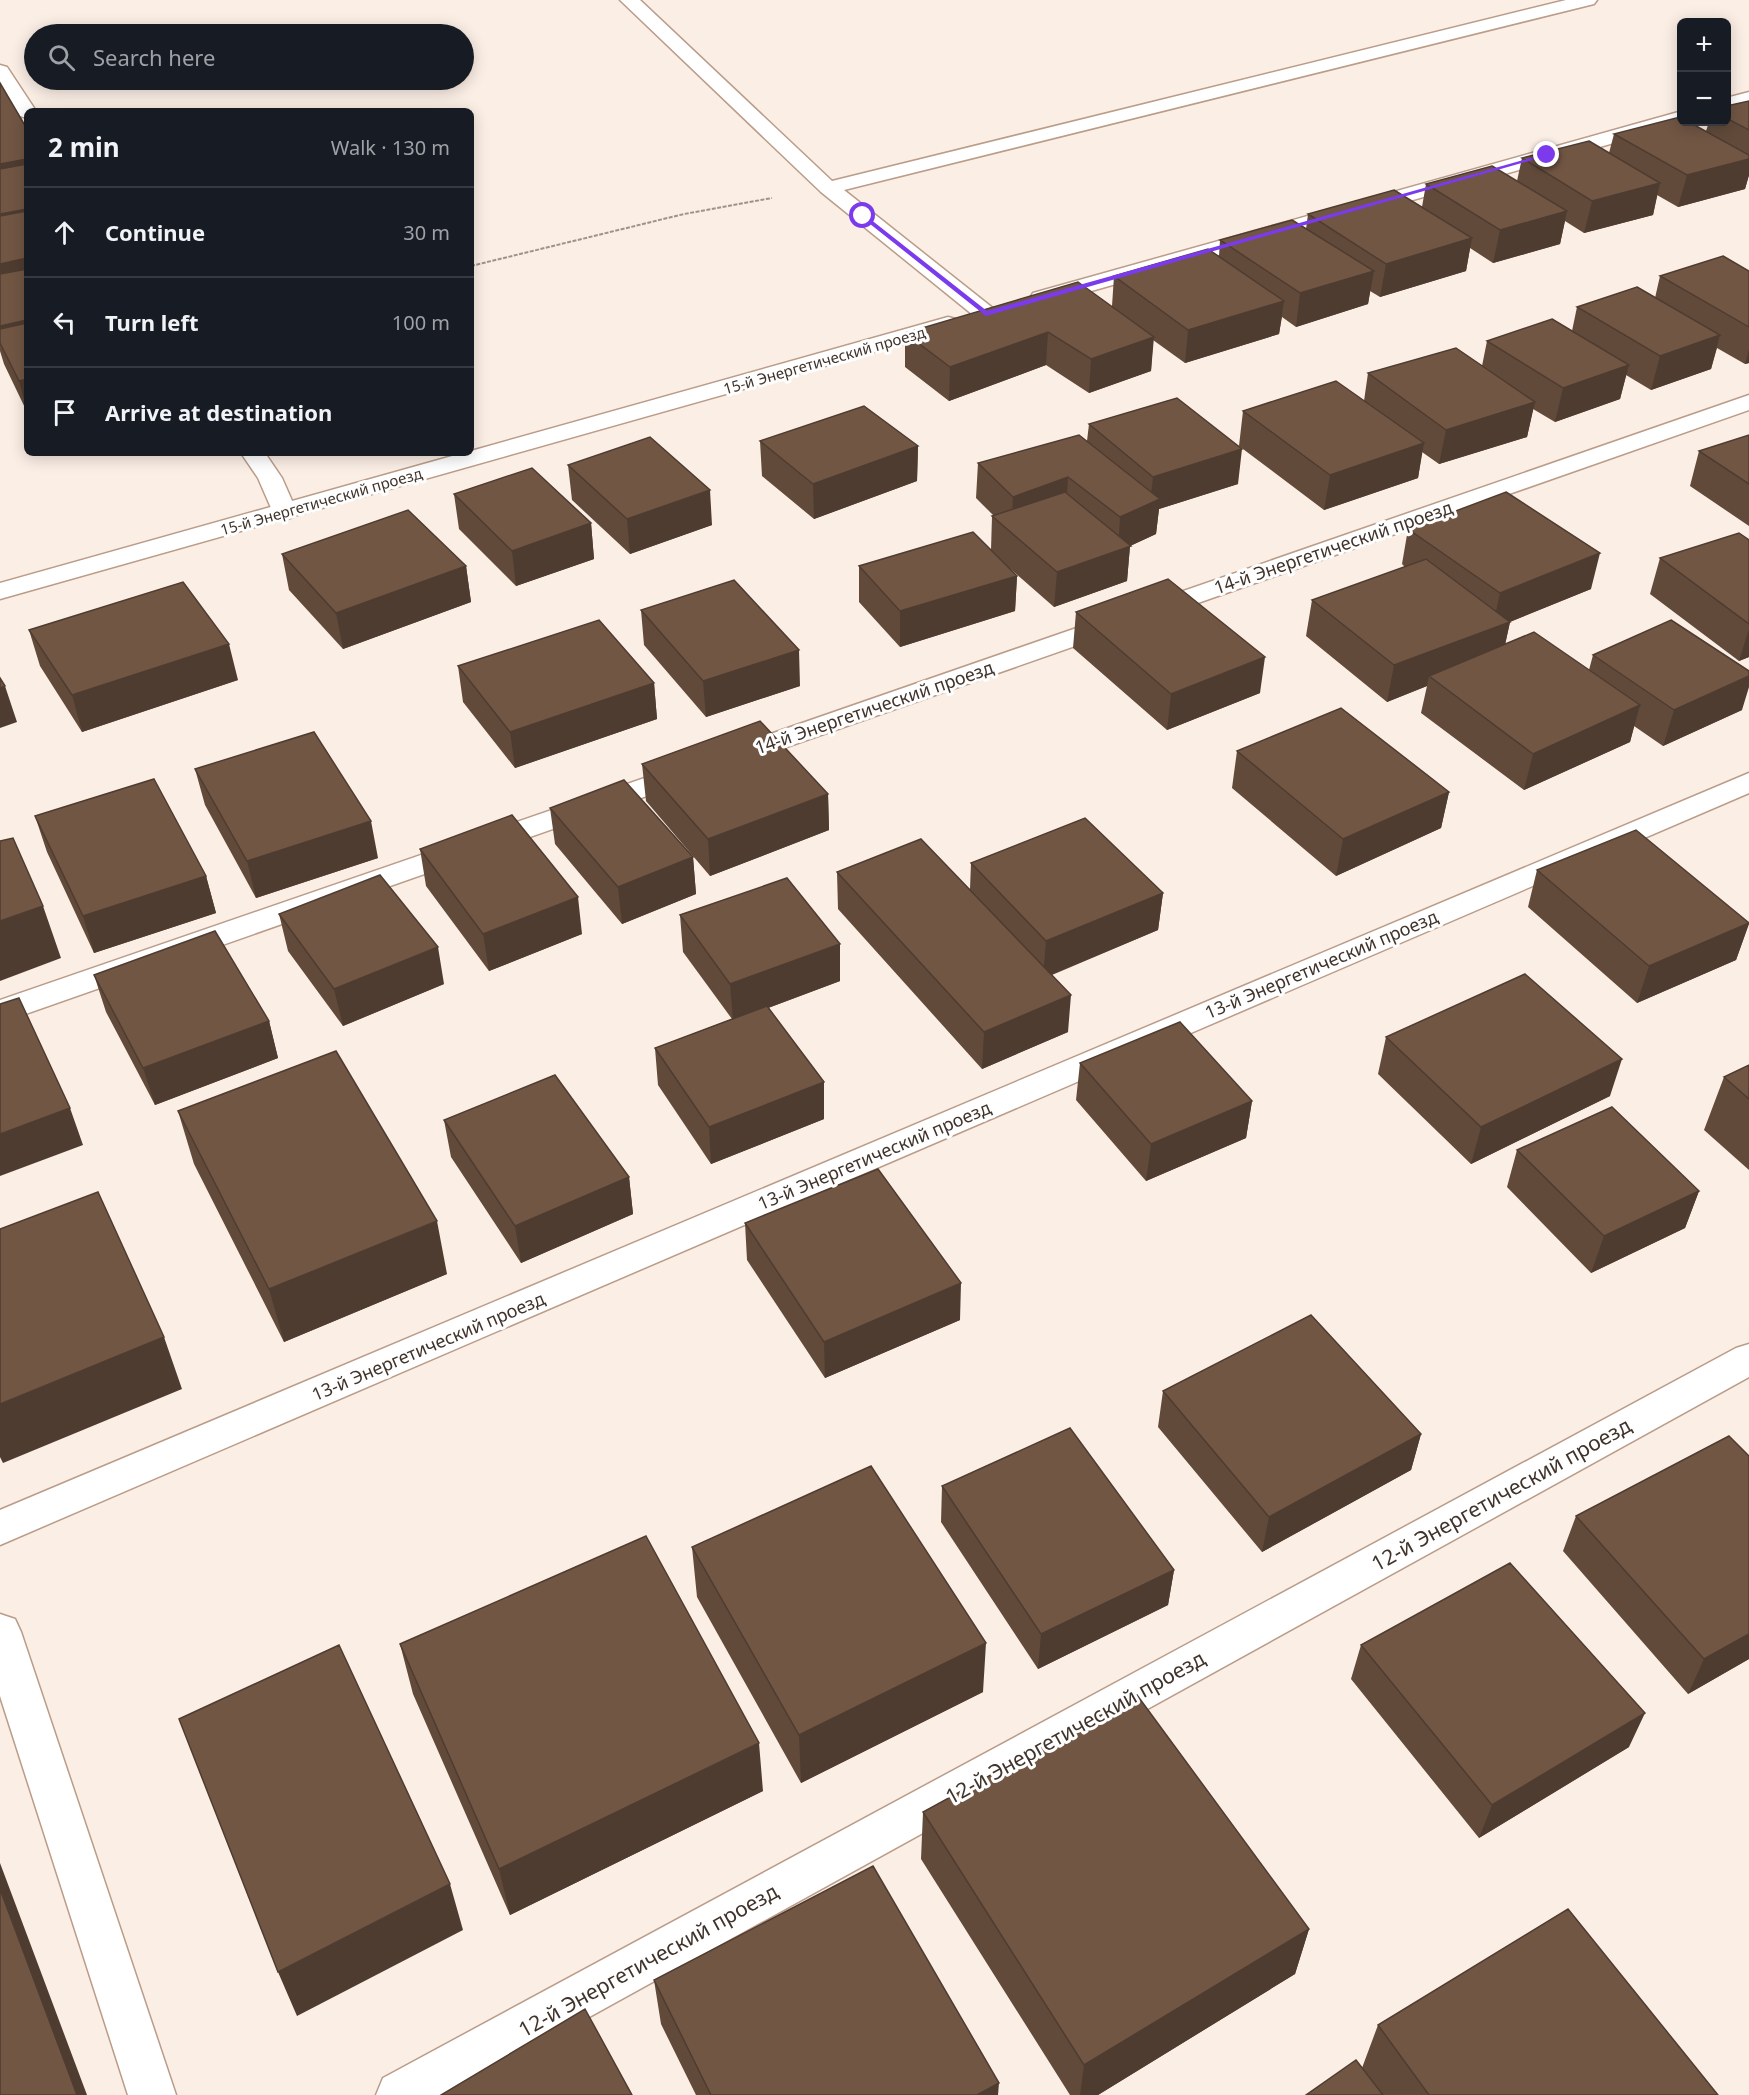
<!DOCTYPE html>
<html lang="en">
<head>
<meta charset="utf-8">
<style>
  :root { --surface:#171b24; --page:#20242c; --text:#f1f3f6; --muted:#9ea1a6; --line:#363941 }
  body { margin:0; font-family:"Noto Sans",sans-serif; background:var(--page); color:var(--text) }
  .controls { position:absolute; right:18px; top:18px; display:grid; overflow:hidden; border-radius:9px; box-shadow:0 3px 15px #0003 }
  .controls button { width:54px; height:54px; display:grid; place-items:center; padding:0; border:0; border-bottom:2px solid var(--line); background:var(--surface); color:var(--text); font:30px sans-serif }
  .stop { position:absolute; width:18px; height:18px; margin:-14px; border:4px solid #7c3aed; border-radius:50%; background:#fff }
  .stop.end { background:#7c3aed; border-color:#fff; box-shadow:0 2px 6px #0008 }
  .list { margin:0; padding:0; list-style:none }
  h2 { display:flex; justify-content:space-between; align-items:center; height:78px; margin:0; padding:0 24px; font-size:26px }
  h2 small { font-size:20px; font-weight:400; color:var(--muted) }
  .list li { display:grid; grid-template-columns:39px 1fr auto; gap:18px; align-items:center; box-sizing:border-box; height:90px; padding:0 24px; border-top:2px solid var(--line) }
  .list b { display:block; font-size:22px; white-space:nowrap }
  .list em { font-size:20px; font-style:normal; color:var(--muted) }
  .icon { flex:none; width:33px; height:33px; fill:none; stroke:currentColor; stroke-width:2; stroke-linecap:round; stroke-linejoin:round }
  .map { position:relative; flex:none; width:1749px; height:2095px; overflow:hidden }
  .search { position:absolute; background:var(--surface); box-shadow:0 3px 15px #0003; left:24px; top:24px; width:450px; height:66px; display:flex; align-items:center; gap:15px; box-sizing:border-box; padding:0 21px; border-radius:33px; color:var(--muted); font-size:22px }
  .panel { position:absolute; background:var(--surface); box-shadow:0 3px 15px #0003; left:24px; top:108px; width:450px; height:348px; border-radius:9px }
  .map>svg:first-child { display:block }
</style>
</head>
<body>
<div class="map">
<svg width="1749" height="2095" viewBox="0 0 1749 2095">
  <rect width="100%" height="100%" fill="#fbeee5"/>
  <g fill="none" stroke-linecap="round" stroke-linejoin="round">
    <defs>
      <path id="lane" d="M0,65L7,67L36,111H27V118L20,116L0,86Z
        M241,453H265L282,478L297,512L293,517L284,520L275,517L258,478Z"/>
      <path id="street" d="M620,0H640L832,181L1566,0H1597L1594,4L844,190L994,309L997,314L994,319L986,321L978,319L821,192Z
        M1749,92V104L1726,110V98Z
        M1682,111V122H1688L1049,303L1041,305L1033,303L1030,298L1033,293Z
        M948,317L956,319L959,324L956,329L0,599V583L463,453H471V451Z
        M1749,395V410L747,761L737,764L727,761L723,755L727,749Z
        M688,763L698,766L703,772L698,778L0,1023V1000Z
        M1749,773V793L0,1545V1510Z
        M1749,1344V1377L448,2095H376L383,2078L1736,1348Z
        M0,1614L15,1619L21,1632L176,2095H128L0,1696Z"/>
    </defs>
    <use href="#lane" stroke="#ba9c88" stroke-width="3"/>
    <use href="#street" stroke="#ba9c88" stroke-width="3"/>
    <path stroke="#9e9289" stroke-width="2" stroke-dasharray="4 1.5" stroke-linecap="butt" d="M471,266L684,214L772,198"/>
    <use href="#lane" fill="#fff" fill-rule="evenodd"/>
    <use href="#street" fill="#fff" fill-rule="evenodd"/>
  </g>
  <path fill="#614a3a" d="M0,83L27,129V412L4,364L0,351Z
    M1749,101V175L1745,189L1678,207L1657,195L1653,215L1584,233L1565,221L1560,244L1493,263L1470,248L1466,271L1380,297L1370,291L1368,304L1296,327L1282,317L1279,334L1185,363L1153,340L1151,371L1089,393L1046,365L949,401L905,367V333L1112,306L1114,276L1219,256L1220,240L1306,229L1308,214L1422,207L1426,184L1517,181L1522,158L1609,153L1614,134L1706,131L1709,122H1726V106Z
    M1749,271V363L1745,364L1717,348L1711,369L1651,390L1626,375L1620,399L1555,422L1533,409L1527,437L1439,464L1422,452L1418,478L1324,510L1239,446L1243,411L1364,401L1368,373L1482,366L1487,341L1572,331L1577,307L1655,298L1660,276Z
    M1089,424L1238,484L1159,509L1156,534L1130,546L1127,581L1054,607L1007,566L1017,576L1015,611L900,647L859,602V566L991,550L992,516H994L976,498L978,463L1087,441Z
    M1749,435V526L1690,486L1699,451Z
    M760,441L918,446L917,481L814,519L762,476Z
    M568,465L712,525L630,554L572,500Z
    M454,494L591,523L594,559L516,586L459,529Z
    M1408,529L1591,589L1510,622L1505,645L1589,670L1593,655L1742,710L1663,746L1634,726L1630,742L1524,790L1421,713L1427,686L1387,702L1306,636L1312,600L1405,567L1402,564Z
    M1749,540V657L1739,661L1650,594L1660,558Z
    M282,554L466,566L471,602L343,649L289,590Z
    M641,610L800,686L706,717L644,645Z
    M1076,612L1260,693L1167,730L1073,648Z
    M29,630L238,680L82,732L40,666Z
    M458,666L654,683L657,719L515,768L463,702Z
    M1237,751L1449,792L1441,828L1336,876L1232,788Z
    M642,764L828,794L829,830L710,876L646,801Z
    M195,769L378,858L256,898L205,805Z
    M550,808L693,857L696,894L622,924L555,844Z
    M35,816L206,876L216,913L94,953L47,852Z
    M420,849L582,934L489,971L426,886Z
    M971,863L1163,893L1158,930L1052,975L1068,1032L982,1069L838,909L837,872L970,889Z
    M1537,870L1749,923V924L1736,960L1637,1003L1528,907Z
    M279,914L444,984L343,1026L288,951Z
    M680,915L840,981L768,1008L824,1082V1119L711,1164L658,1085L655,1048L732,1019L683,952Z
    M94,975L269,1021L278,1058L155,1105L106,1012Z
    M1386,1037L1610,1096L1471,1164L1378,1074Z
    M1080,1063L1252,1101L1246,1138L1146,1181L1076,1100Z
    M1749,1065V1170L1704,1130L1724,1077Z
    M178,1111L447,1274L284,1342L194,1164Z
    M444,1120L629,1177L633,1214L521,1263L451,1157Z
    M1517,1150L1699,1191L1685,1228L1591,1273L1507,1187Z
    M745,1223L960,1320L825,1378L747,1260Z
    M1163,1391L1421,1434L1411,1470L1262,1552L1158,1427Z
    M1749,1456V1659L1688,1694L1563,1551L1576,1516Z
    M942,1486L1174,1570L1168,1605L1038,1669L941,1522Z
    M692,1547L983,1692L801,1783L697,1597Z
    M400,1644L763,1791L510,1915L413,1694Z
    M1361,1645L1629,1747L1479,1838L1351,1679Z
    M923,1812L1309,1929L1295,1974L1098,2095H1070L921,1859Z
    M654,1980L998,2095H696L661,2024Z
    M1378,2025L1718,2095H1306L1362,2068Z"/>
  <path fill="#4f3c30" d="M27,159V192L0,198V164Z
    M1749,159V175L1745,189L1678,207L1687,175Z
    M1660,183L1653,215L1584,233L1592,201Z
    M27,209V243L0,248V214Z
    M1567,211L1560,244L1493,263L1500,230Z
    M1472,238L1466,271L1380,297L1386,264Z
    M27,258V293L0,274V264Z
    M1374,271L1368,304L1296,327L1300,293Z
    M1284,301L1279,334L1185,363L1188,330Z
    M27,320V356L0,338V326Z
    M1048,332L1046,365L949,401L950,367Z
    M1720,335L1711,369L1651,390L1660,356Z
    M1154,337L1151,371L1089,393L1091,359Z
    M1749,349V363L1745,364Z
    M1629,365L1620,399L1555,422L1563,388Z
    M27,379V410L19,381Z
    M1535,402L1527,437L1439,464L1446,430Z
    M1424,443L1418,478L1324,510L1330,475Z
    M918,446L917,481L814,519L813,484Z
    M1242,449L1238,484L1159,509L1156,534L1130,546L1127,581L1054,607L1057,572L1118,550L1120,517L1150,503L1153,477Z
    M1068,477L1066,512L1011,532L1013,497Z
    M710,490L712,525L630,554L627,519Z
    M591,523L594,559L516,586L512,551Z
    M1600,553L1591,589L1492,629L1500,593Z
    M466,566L471,602L343,649L336,613Z
    M1017,576L1015,611L900,647V611Z
    M1510,622L1502,658L1429,676L1427,686L1387,702L1394,665Z
    M1749,629V657L1739,661Z
    M229,644L238,680L82,732L72,695Z
    M799,650L800,686L706,717L703,681Z
    M1265,657L1260,693L1167,730L1171,694Z
    M1749,676V687L1742,710L1663,746L1674,710Z
    M654,683L657,719L515,768L510,732Z
    M5,686L17,722L0,728V688Z
    M1640,705L1630,742L1524,790L1533,754Z
    M1449,792L1441,828L1336,876L1343,839Z
    M828,794L829,830L710,876L708,839Z
    M371,821L378,858L256,898L247,861Z
    M693,857L696,894L622,924L618,887Z
    M206,876L216,913L94,953L83,916Z
    M1163,893L1158,930L1043,978L1046,941Z
    M578,897L582,934L489,971L483,934Z
    M43,906L61,958L0,981V921Z
    M1749,923L1736,960L1637,1003L1649,966Z
    M840,944V981L733,1021L730,984Z
    M438,947L444,984L343,1026L334,989Z
    M1071,995L1068,1032L982,1069L984,1032Z
    M269,1021L278,1058L155,1105L143,1068Z
    M1622,1059L1610,1096L1471,1164L1481,1127Z
    M824,1082V1119L711,1164L709,1127Z
    M1252,1101L1246,1138L1146,1181L1151,1144Z
    M70,1108L83,1145L0,1176V1134Z
    M629,1177L633,1214L521,1263L515,1226Z
    M1699,1191L1685,1228L1591,1273L1604,1236Z
    M437,1221L447,1274L284,1342L269,1289Z
    M961,1283L960,1320L825,1378L824,1342Z
    M164,1337L182,1389L3,1463L0,1457V1404Z
    M1421,1434L1411,1470L1262,1552L1269,1517Z
    M1174,1570L1168,1605L1038,1669L1041,1634Z
    M1749,1634V1659L1688,1694L1704,1659Z
    M986,1643L983,1692L801,1783L799,1735Z
    M1645,1713L1629,1747L1479,1838L1492,1805Z
    M759,1743L763,1791L510,1915L499,1869Z
    M0,1863L87,2095H77L0,1889Z
    M450,1884L463,1930L297,2016L278,1972Z
    M1309,1929L1295,1974L1098,2095H1080L1084,2065Z
    M999,2083L998,2095H977Z"/>
  <path fill="#715644" stroke="#4f3c30" stroke-width="1.5" d="M0,83L27,129V159L0,164Z
    M1749,101V130L1726,118V106Z
    M1680,117L1682,118V122H1689L1749,155V159L1687,175L1614,134Z
    M1589,141L1660,183L1592,201L1522,158Z
    M27,164V209L0,214V169Z
    M1492,166L1567,211L1500,230L1426,184Z
    M1394,190L1472,238L1386,264L1308,214Z
    M27,211V258L0,264V216Z
    M1292,220L1374,271L1300,293L1220,240Z
    M1208,249L1284,301L1188,330L1114,276Z
    M1723,256L1749,271V327L1660,276Z
    M27,269V320L0,326V274Z
    M1078,282L1154,337L1091,359L1048,332L950,367L905,333Z
    M1637,287L1720,335L1660,356L1577,307Z
    M1552,319L1629,365L1563,388L1487,341Z
    M27,323V379L19,381L0,343V329Z
    M1456,348L1535,402L1446,430L1368,373Z
    M1336,381L1424,443L1330,475L1243,411Z
    M1177,398L1242,449L1153,477L1089,424Z
    M864,406L918,446L813,484L760,441Z
    M1079,435L1160,499L1120,517L1068,477L1013,497L978,463Z
    M1749,435V484L1699,451Z
    M650,437L710,490L627,519L568,465Z
    M532,468L591,523L512,551L454,494Z
    M1065,492L1131,546L1057,572L992,516Z
    M1506,492L1600,553L1500,593L1408,529Z
    M408,510L466,566L336,613L282,554Z
    M973,532L1017,576L900,611L859,566Z
    M1739,533L1749,540V624L1660,558Z
    M1426,559L1510,622L1394,665L1312,600Z
    M1168,579L1265,657L1171,694L1076,612Z
    M734,580L799,650L703,681L641,610Z
    M183,582L229,644L72,695L29,630Z
    M599,620L654,683L510,732L458,666Z
    M1671,620L1749,671V676L1674,710L1593,655Z
    M1534,632L1640,705L1533,754L1429,676Z
    M0,678L5,686L0,688Z
    M1341,708L1449,792L1343,839L1237,751Z
    M760,721L828,794L708,839L642,764Z
    M314,732L371,821L247,861L195,769Z
    M154,779L206,876L83,916L35,816Z
    M624,780L693,857L618,887L550,808Z
    M512,815L578,897L483,934L420,849Z
    M1085,818L1163,893L1046,941L971,863Z
    M1636,830L1749,923L1649,966L1537,870Z
    M13,838L43,906L0,921V841Z
    M921,839L1071,995L984,1032L837,872Z
    M380,875L438,947L334,989L279,914Z
    M787,878L840,944L730,984L680,915Z
    M215,931L269,1021L143,1068L94,975Z
    M1525,974L1622,1059L1481,1127L1386,1037Z
    M19,998L70,1108L0,1134V1004Z
    M767,1006L824,1082L709,1127L655,1048Z
    M1180,1022L1252,1101L1151,1144L1080,1063Z
    M336,1051L437,1221L269,1289L178,1111Z
    M1749,1065V1099L1724,1077Z
    M555,1075L629,1177L515,1226L444,1120Z
    M1612,1107L1699,1191L1604,1236L1517,1150Z
    M878,1169L961,1283L824,1342L745,1223Z
    M98,1192L164,1337L0,1404V1229Z
    M1311,1315L1421,1434L1269,1517L1163,1391Z
    M1070,1428L1174,1570L1041,1634L942,1486Z
    M1729,1436L1749,1456V1634L1704,1659L1576,1516Z
    M871,1466L986,1643L799,1735L692,1547Z
    M646,1536L759,1743L499,1869L400,1644Z
    M1510,1563L1645,1713L1492,1805L1361,1645Z
    M339,1645L450,1884L278,1972L179,1719Z
    M1137,1695L1309,1929L1084,2065L923,1812Z
    M873,1866L999,2083L977,2095H711L654,1980Z
    M0,1889L77,2095H0Z
    M1568,1909L1718,2095H1429L1378,2025Z
    M585,2009L632,2095H441Z
    M1356,2060L1383,2095H1306Z"/>
  <path fill="#7c3aed" d="M1545,154L1550,155L986,316L860,216L865,215L987,311Z"/>
  <g text-anchor="middle" dominant-baseline="central" stroke-width="6" stroke-linejoin="round" paint-order="stroke">
    <g font-size="15" fill="#3f332b" stroke="#fefefe">
      <text transform="translate(824 360) rotate(-16)">15-й Энергетический проезд</text>
      <text transform="translate(321 501) rotate(-16)">15-й Энергетический проезд</text>
    </g>
    <g font-size="18" fill="#3f332b" stroke="#fefefe">
      <text transform="translate(1333 547) rotate(-19)">14-й Энергетический проезд</text>
      <text transform="translate(874 707) rotate(-19)">14-й Энергетический проезд</text>
      <text transform="translate(1321 964) rotate(-23)">13-й Энергетический проезд</text>
      <text transform="translate(874 1155) rotate(-23)">13-й Энергетический проезд</text>
      <text transform="translate(428 1346) rotate(-23)">13-й Энергетический проезд</text>
    </g>
    <g font-size="21" fill="#3f332b" stroke="#fefefe">
      <text transform="translate(1501 1494) rotate(-29)">12-й Энергетический проезд</text>
      <text transform="translate(1075 1727) rotate(-29)">12-й Энергетический проезд</text>
      <text transform="translate(648 1960) rotate(-29)">12-й Энергетический проезд</text>
    </g>
  </g>
</svg>
<div class="controls">
<button>+</button>
<button>−</button>
</div>
<div class="stop" style="left:863px;top:216px"></div>
<div class="stop end" style="left:1547px;top:155px"></div>
<div class="search"><svg class="icon" aria-label="search" viewBox="0 0 24 24"><circle cx="10" cy="10" r="6"/><path d="M15 15l6 6"/></svg>Search here</div>
<section class="panel">
<h2>2 min<small>Walk · 130 m</small></h2>
<ul class="list">
<li><svg class="icon" aria-label="ahead" viewBox="0 0 24 24"><path d="M12 20V5M6 11l6-6 6 6"/></svg><div><b>Continue</b></div><em>30 m</em></li>
<li><svg class="icon" aria-label="left" viewBox="0 0 24 24"><path d="M17 20v-9H6M10 6l-5 5 5 5"/></svg><div><b>Turn left</b></div><em>100 m</em></li>
<li><svg class="icon" aria-label="arrive" viewBox="0 0 24 24"><path d="M6 21V4h12l-3 4 3 4H6"/></svg><div><b>Arrive at destination</b></div></li>
</ul>
</section>
</div>
</body>
</html>
